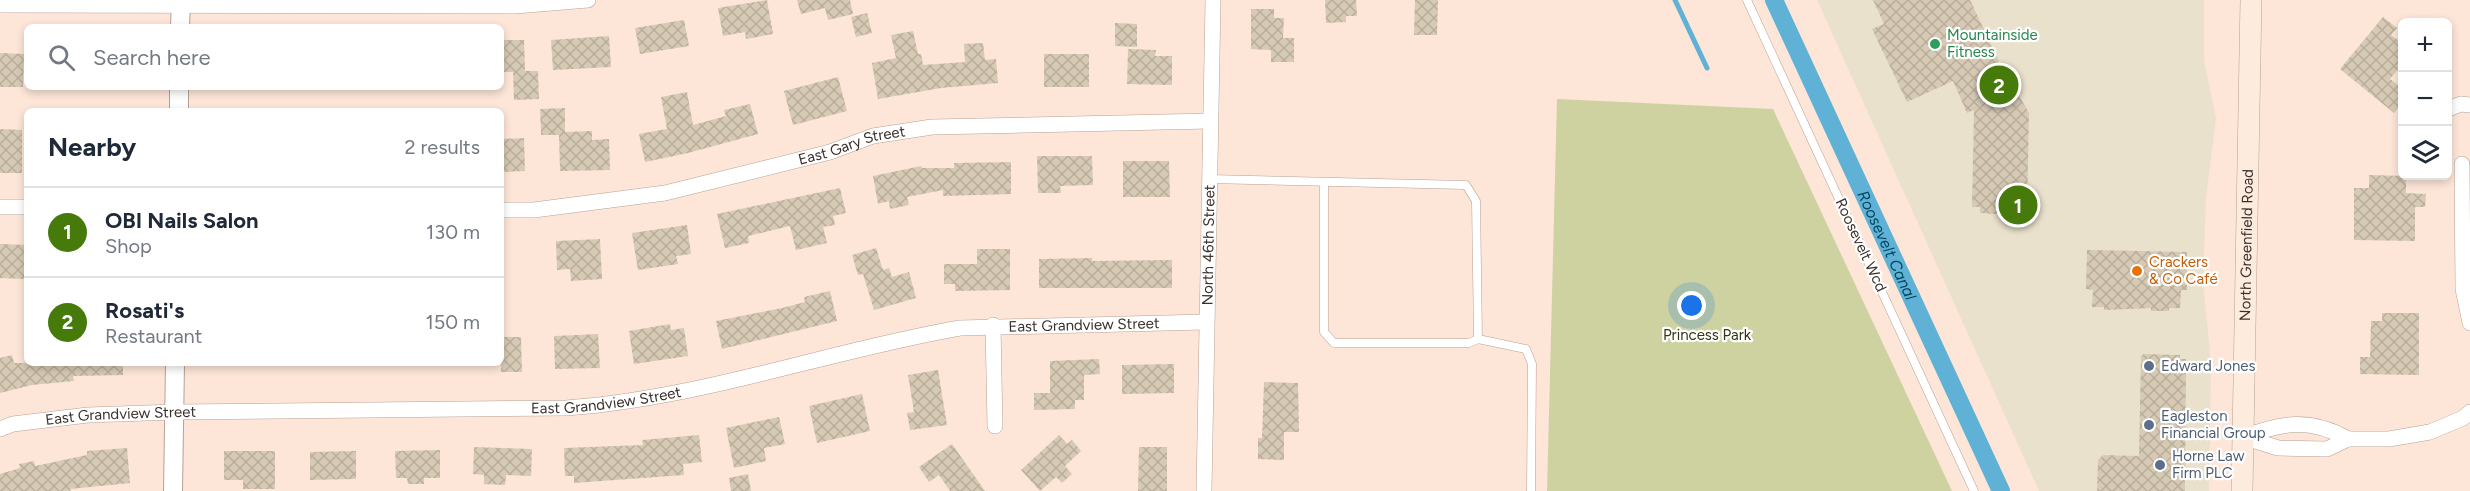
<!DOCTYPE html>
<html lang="en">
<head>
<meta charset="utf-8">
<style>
  :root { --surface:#fff; --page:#f6f6f7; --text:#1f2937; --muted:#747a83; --line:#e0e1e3; --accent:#467a0a }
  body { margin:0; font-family:Figtree,sans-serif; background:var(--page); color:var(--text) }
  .controls { position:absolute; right:18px; top:18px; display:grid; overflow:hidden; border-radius:9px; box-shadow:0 3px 9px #0003 }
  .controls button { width:54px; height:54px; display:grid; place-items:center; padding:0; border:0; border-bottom:2px solid var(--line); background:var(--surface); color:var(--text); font:30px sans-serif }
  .you { position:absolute; left:1692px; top:306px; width:21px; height:21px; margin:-15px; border:4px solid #fff; border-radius:50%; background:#1a73e8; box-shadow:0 0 0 9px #1a73e833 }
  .badge { display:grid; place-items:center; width:39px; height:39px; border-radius:50%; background:var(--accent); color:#fff; font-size:20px; font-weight:700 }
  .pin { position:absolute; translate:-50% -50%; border:3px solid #fff; box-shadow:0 2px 6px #0006 }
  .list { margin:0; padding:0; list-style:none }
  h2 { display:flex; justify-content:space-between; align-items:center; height:78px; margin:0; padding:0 24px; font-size:26px }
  h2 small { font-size:20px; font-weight:400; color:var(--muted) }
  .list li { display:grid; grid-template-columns:39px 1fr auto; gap:18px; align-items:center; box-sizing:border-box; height:90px; padding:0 24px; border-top:2px solid var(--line) }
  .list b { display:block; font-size:22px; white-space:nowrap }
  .list p { margin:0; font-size:20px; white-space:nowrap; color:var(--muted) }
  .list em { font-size:20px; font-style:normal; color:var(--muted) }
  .icon { flex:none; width:33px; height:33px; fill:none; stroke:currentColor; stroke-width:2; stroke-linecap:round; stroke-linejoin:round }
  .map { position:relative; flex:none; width:2470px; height:491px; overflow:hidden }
  .search { position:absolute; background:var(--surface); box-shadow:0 3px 9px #0003; left:24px; top:24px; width:480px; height:66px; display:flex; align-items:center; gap:15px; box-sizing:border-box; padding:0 21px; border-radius:9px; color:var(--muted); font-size:22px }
  .panel { position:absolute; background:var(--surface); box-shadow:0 3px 9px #0003; left:24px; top:108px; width:480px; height:258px; border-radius:9px }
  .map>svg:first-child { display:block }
</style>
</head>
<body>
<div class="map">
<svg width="2470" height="491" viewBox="0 0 2470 491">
  <defs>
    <pattern id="building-cross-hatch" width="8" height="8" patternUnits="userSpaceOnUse" patternTransform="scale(1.5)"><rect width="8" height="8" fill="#d7cab5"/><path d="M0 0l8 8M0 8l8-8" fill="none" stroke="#b9ae9c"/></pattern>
  </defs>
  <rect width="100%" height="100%" fill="#fde6d8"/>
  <path fill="#eae1cc" d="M1817,0H2204V60L2216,118L2206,198L2203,282L2211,363L2209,491H2039Z"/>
  <path fill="#ced2a1" d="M1557,99L1773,109L1952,491H1547Z"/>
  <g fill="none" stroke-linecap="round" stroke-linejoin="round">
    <path stroke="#60b1d6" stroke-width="5" d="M1675,0L1707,68"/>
    <path stroke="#60b1d6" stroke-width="18" id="s1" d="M1774,0L2001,491"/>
  </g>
  <path fill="url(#building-cross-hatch)" d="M767,0L773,34L746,39L745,32L723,36L718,8Z
    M797,0H850L853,14L828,20L825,8L801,14Z
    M1325,0H1356L1357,16H1346V22L1326,23Z
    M1415,0H1438L1437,35H1414Z
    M1873,0H1970L2003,70L2009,67L2019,89L2016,90L2029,113L2027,216L1980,213V207H1972L1974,110L1967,113L1953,81L1907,102L1872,29L1884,24Z
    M1251,9H1274V18H1284L1283,38H1294V62H1271V50L1251,49Z
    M867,13L872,33L856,37L851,17Z
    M2383,17L2397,28L2391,35L2403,44V63L2390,79L2403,89V102L2394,113L2340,69Z
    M684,20L689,46L640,54L635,28Z
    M1115,23L1137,24V47L1115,46Z
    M913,31L918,54H921L923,65L965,62L964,44L983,43L985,60L996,59L998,83L941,88L878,99L872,63L896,58L891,35Z
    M609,36L611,67L553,70L551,40Z
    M501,40H524L525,71H538L539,99L514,100L513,72H501Z
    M1128,49L1156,50L1155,56H1172V85L1127,84Z
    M0,53L24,54L23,87H0Z
    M1044,54H1089V87H1044Z
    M838,77L847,111L793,125L784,91Z
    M687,92L693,125L726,116L724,110L750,104L758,134L688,153L645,162L639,134L667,129L661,97Z
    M565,108V132L592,131V140L609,139L610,170L560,171L559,135H541L540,109Z
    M0,129L22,130V173H0Z
    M524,138L525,171L501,172V139Z
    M1037,156H1092L1093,185L1060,186L1061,193H1038Z
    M1123,161H1169L1170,197H1123Z
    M1011,162V194L943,196V190L907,197L909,205L890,209L889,201L878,204L873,176L921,166L922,168H954V163Z
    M2369,175L2406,176V193L2426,194L2425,207H2415V241L2354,240V188H2369Z
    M840,188L846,213L833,216L835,225L823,227L827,243L796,250L790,226L748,236L749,243L725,248L717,214Z
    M687,225L691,254L676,256L678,264L638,270L632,233Z
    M600,239L602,279L571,281L570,269L557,270L556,241Z
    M0,244L27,245V279L0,278Z
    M876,248L883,270L889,268L892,277L909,272L916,298L874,310L863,274L858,275L852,255Z
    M977,249H1010V290L955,291V284H944V264H977Z
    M2087,250L2187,252V290H2181L2180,308H2169V311H2151V308L2104,310V307H2092L2093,290L2086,289Z
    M1092,258V261L1172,260V288H1039V259Z
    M830,291L837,321L722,349L716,321L782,308L805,302L804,297Z
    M2382,313H2419V375L2360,374V357H2370L2371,321H2382Z
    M670,324L671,330L684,328L688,356L634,364L629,331Z
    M598,334L600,368L555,369L554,336Z
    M501,337H521L522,372H501Z
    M2144,354L2180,355V359H2186L2185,491H2097L2098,460L2103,455L2139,456L2141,356Z
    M12,355L14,363H123V375L73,376L74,381L32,385L0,393V358Z
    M1099,359L1100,374L1084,375V400H1075V409L1034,410V393H1050V361Z
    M1174,364V393L1122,394V365Z
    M938,370L947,425L910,430L907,413L914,412L908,375Z
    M1264,382L1298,383L1299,432H1284V460L1258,459V438H1262Z
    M862,394L870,431L817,443L809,406Z
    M779,417L785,444L764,448L766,461L734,468L726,428Z
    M699,435L702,462L683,464L684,475L574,483V476H565L564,448L643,445L642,440Z
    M1059,435L1067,444L1072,440L1081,451L1065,466L1072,474L1062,483L1056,477L1040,491L1021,470Z
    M952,444L985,491H950L939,475L929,482L919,467Z
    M474,447L532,449L531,476L506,475L505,485L484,484V475L473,474Z
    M1139,447H1167V491H1138Z
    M127,448L130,483L70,489L71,491H0V474L20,468L19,464L34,461L35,466L87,455V451Z
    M440,450V478H424V484H408L407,478H396L395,451Z
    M224,451H275V489H243V480H224Z
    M356,451V479L310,480V452Z
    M748,474L751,491H731L729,478Z"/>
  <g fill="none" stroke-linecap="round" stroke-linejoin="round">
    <defs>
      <path id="service" d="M1747,0L1974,491
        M1209,179L1466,185L1476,201L1478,339L1469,343H1334L1324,332V182
        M1478,339L1526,349L1532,364L1531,491"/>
      <g id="minor">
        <path d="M0,5L515,6L588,0"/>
        <path d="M2448,109L2461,104L2470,105"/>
        <path d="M2462,164L2463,289L2470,323"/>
        <path d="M0,207H27"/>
        <path id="s2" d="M501,210H534L665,193L830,152L873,136L932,127L1210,121"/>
        <path d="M993,325L995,426"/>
        <path id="s3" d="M0,429L13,424L88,415L175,412L566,408C702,398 828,351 960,328L1205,322"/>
        <path d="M2243,437L2278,448L2327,449L2348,439H2389L2430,432L2463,418L2470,412"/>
        <path d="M2243,437C2282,423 2310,417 2348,439"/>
        <path id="s4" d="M1204,491L1213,0"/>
      </g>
      <path id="tertiary" d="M180,27L181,0
        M179,111V87
        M173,491L175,363"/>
      <g id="secondary">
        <path id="s5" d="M2242,491L2251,0"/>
      </g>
    </defs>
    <use href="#service" stroke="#b7a194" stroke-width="9"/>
    <use href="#minor" stroke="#b7a194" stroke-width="16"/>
    <use href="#tertiary" stroke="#b7a194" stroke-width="20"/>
    <use href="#secondary" stroke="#b7a194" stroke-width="22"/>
    <use href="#service" stroke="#fff" stroke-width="8"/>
    <use href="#minor" stroke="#fff" stroke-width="15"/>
    <use href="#tertiary" stroke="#fff" stroke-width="18"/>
    <use href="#secondary" stroke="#fdecde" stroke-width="21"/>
  </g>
  <circle fill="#2e9e5b" stroke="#fff" stroke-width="2" cx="1935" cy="44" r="6"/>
  <circle fill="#e8710a" stroke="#fff" stroke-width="2" cx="2137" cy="271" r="6"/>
  <g fill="#5c6f8a" stroke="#fff" stroke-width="2">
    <circle cx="2149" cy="366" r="6"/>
    <circle cx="2149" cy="425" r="6"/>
    <circle cx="2160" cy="465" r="6"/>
  </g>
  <g text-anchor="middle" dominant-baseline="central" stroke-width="4.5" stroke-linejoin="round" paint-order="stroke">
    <g font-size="15" fill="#27864d" stroke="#fff" text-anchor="start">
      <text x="1947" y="35">Mountainside<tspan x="1947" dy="17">Fitness</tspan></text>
    </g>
    <g font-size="15" fill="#3a312c" stroke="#fff">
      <text stroke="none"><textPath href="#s2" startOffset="358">East Gary Street</textPath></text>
      <text stroke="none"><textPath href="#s4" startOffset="246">North 46th Street</textPath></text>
      <text transform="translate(1861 245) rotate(65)">Roosevelt Wcd</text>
      <text stroke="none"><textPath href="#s5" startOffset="246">North Greenfield Road</textPath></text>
      <text stroke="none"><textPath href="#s3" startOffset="1094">East Grandview Street</textPath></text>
      <text stroke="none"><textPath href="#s3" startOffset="608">East Grandview Street</textPath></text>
      <text stroke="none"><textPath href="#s3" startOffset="122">East Grandview Street</textPath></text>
    </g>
    <g font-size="15" fill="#c56008" stroke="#fff" text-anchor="start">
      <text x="2149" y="262">Crackers<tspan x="2149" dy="17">&amp; Co Café</tspan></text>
    </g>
    <g font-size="15" fill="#343515" stroke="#fff">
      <text x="1707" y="335">Princess Park</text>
    </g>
    <g font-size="15" fill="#4e5e75" stroke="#fff" text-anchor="start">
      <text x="2161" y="366">Edward Jones</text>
      <text x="2161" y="416">Eagleston<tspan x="2161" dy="17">Financial Group</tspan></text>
      <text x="2172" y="456">Horne Law<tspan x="2172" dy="17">Firm PLC</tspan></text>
    </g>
    <g font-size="16" font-style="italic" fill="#004861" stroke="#fff">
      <text stroke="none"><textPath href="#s1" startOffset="270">Roosevelt Canal</textPath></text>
    </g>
  </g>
</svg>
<div class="controls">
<button>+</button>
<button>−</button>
<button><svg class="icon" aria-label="layers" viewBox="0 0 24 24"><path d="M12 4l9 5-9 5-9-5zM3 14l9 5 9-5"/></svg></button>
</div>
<div class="you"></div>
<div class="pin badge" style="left:2018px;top:205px">1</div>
<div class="pin badge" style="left:1999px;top:85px">2</div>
<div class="search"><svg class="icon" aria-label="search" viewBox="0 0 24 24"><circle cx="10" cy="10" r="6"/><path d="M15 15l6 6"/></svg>Search here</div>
<section class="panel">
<h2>Nearby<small>2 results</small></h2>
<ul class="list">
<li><span class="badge">1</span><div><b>OBI Nails Salon</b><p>Shop</p></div><em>130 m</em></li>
<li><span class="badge">2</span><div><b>Rosati's</b><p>Restaurant</p></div><em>150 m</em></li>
</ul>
</section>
</div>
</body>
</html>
